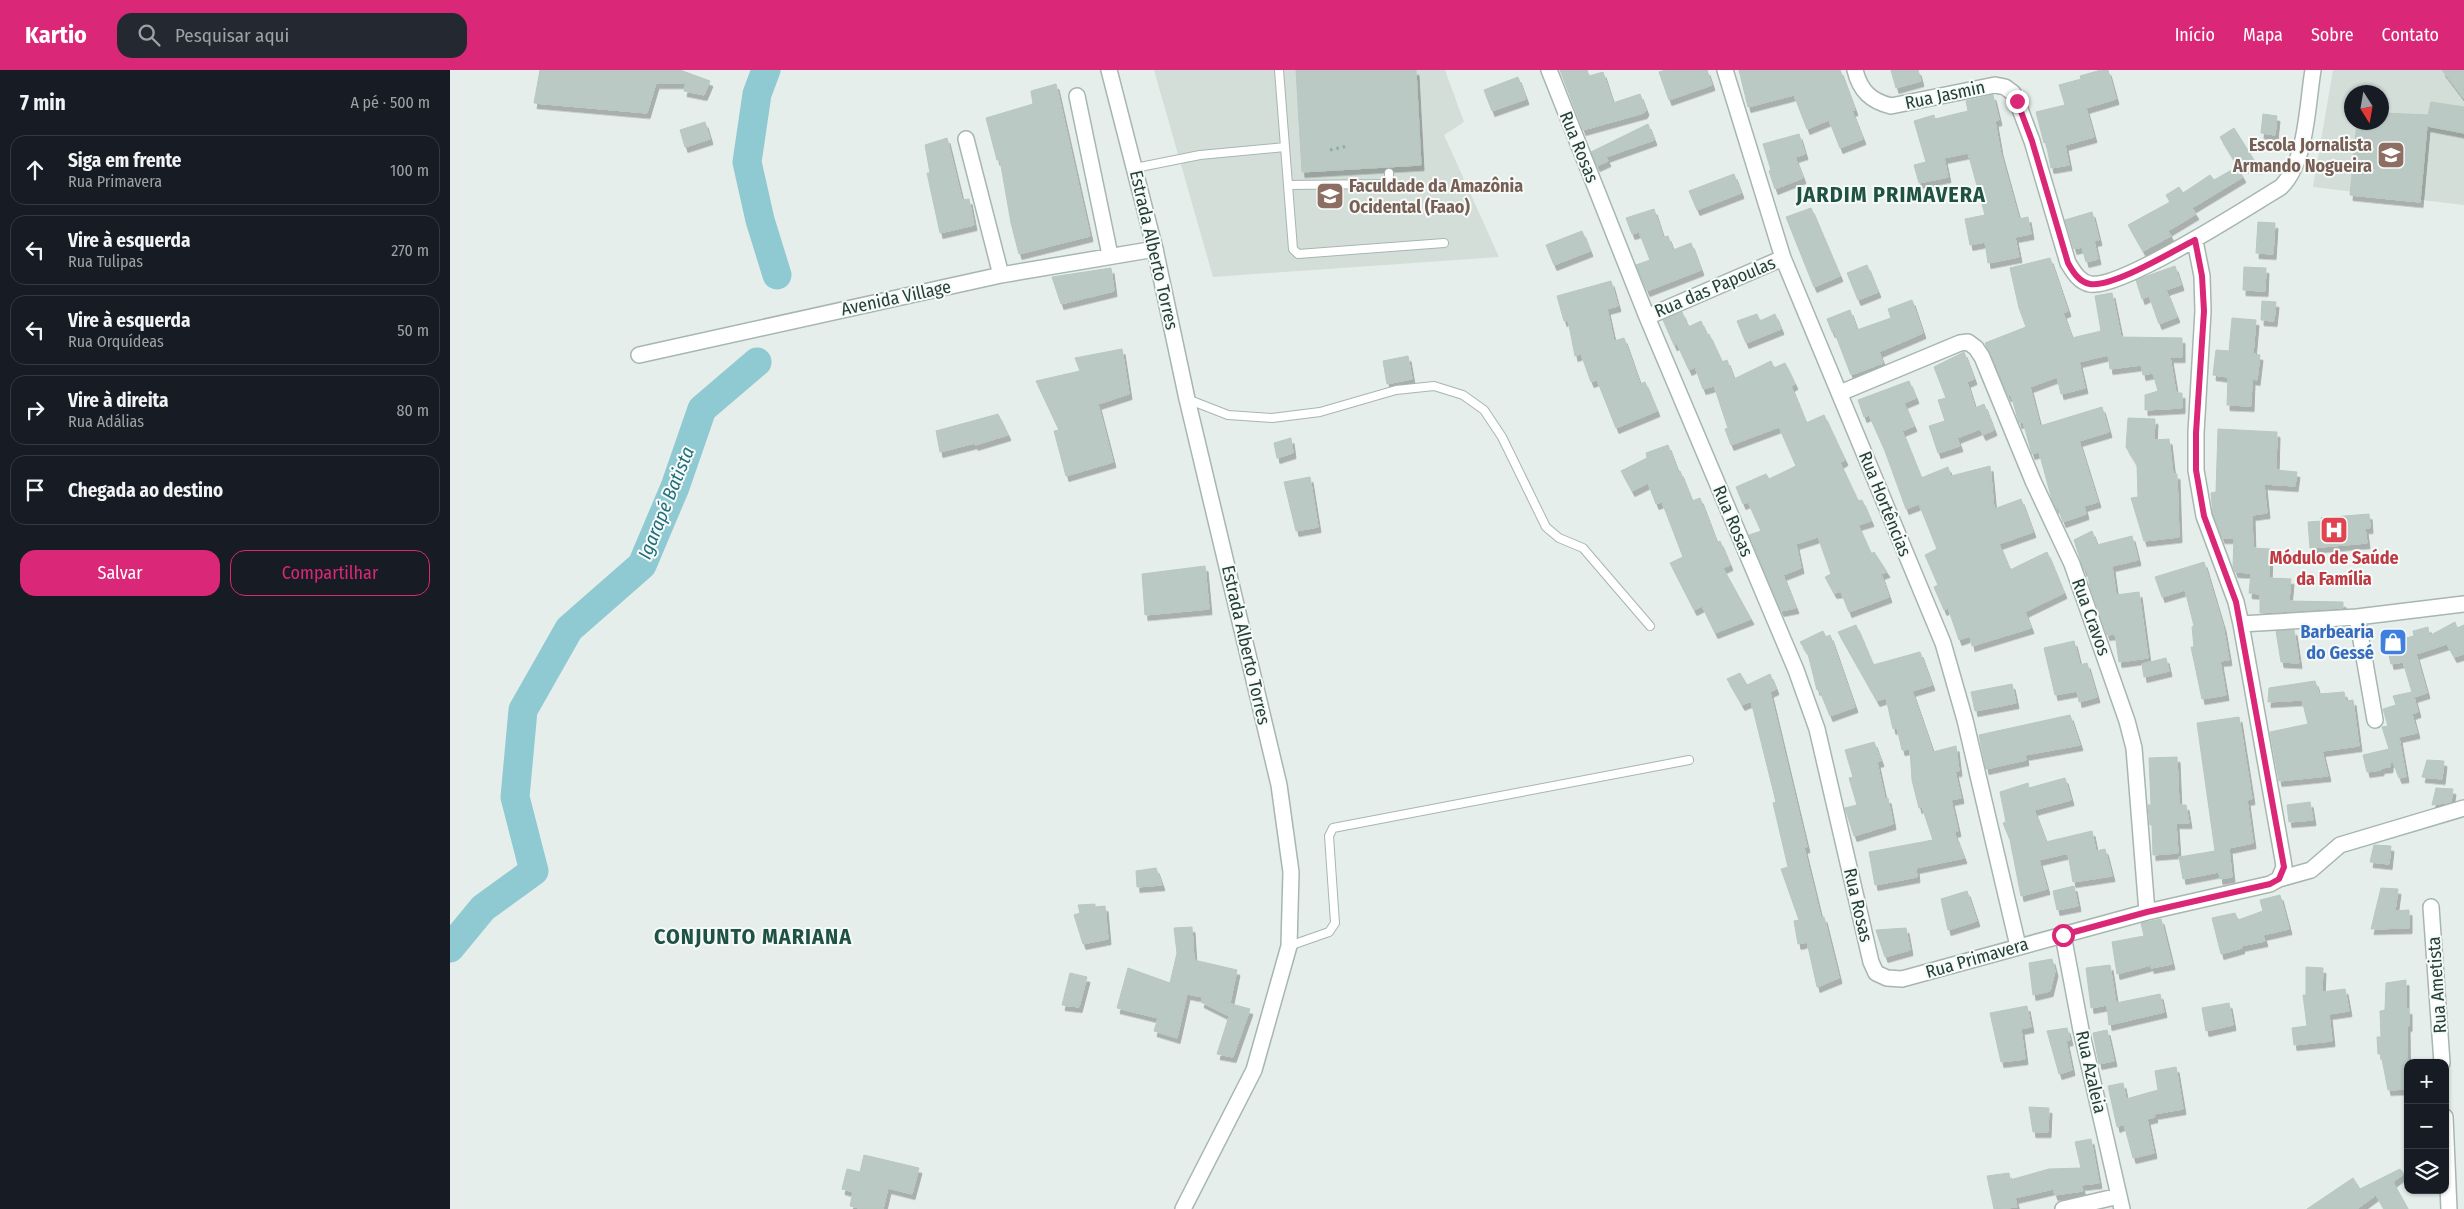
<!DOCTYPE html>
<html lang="pt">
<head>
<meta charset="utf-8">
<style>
  :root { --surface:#171b24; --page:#242831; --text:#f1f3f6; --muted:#9ea1a6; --line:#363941; --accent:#db2777 }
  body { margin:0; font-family:"Fira Sans Condensed",sans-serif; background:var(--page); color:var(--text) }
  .controls { position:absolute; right:15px; bottom:15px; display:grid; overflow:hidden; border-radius:10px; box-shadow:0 1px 4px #0004 }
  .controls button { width:45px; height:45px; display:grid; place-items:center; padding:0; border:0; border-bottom:1px solid var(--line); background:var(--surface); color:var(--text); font:25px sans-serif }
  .compass { position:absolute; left:1894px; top:15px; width:45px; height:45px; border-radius:50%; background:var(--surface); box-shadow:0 1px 4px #0004; rotate:169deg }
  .stop { position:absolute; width:15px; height:15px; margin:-11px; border:4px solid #db2777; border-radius:50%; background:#fff }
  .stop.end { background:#db2777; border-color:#fff; box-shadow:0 1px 5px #0008 }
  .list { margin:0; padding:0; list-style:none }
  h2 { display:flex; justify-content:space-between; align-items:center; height:65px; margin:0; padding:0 20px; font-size:21px }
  h2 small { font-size:16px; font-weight:400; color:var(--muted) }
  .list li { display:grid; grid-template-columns:32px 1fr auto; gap:15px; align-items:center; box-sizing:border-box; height:70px; margin:0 10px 10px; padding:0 10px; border:1px solid var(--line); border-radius:15px }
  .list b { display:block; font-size:19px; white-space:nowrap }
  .list p { margin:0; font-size:16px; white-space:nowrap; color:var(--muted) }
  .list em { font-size:16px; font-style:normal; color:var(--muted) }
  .actions { display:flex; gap:10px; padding:15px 20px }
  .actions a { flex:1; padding:11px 0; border:1px solid var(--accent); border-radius:15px; text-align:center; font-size:18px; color:var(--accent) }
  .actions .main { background:var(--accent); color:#fff }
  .icon { flex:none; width:28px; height:28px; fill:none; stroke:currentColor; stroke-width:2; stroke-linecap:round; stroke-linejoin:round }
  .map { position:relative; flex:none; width:2014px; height:1139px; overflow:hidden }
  header { display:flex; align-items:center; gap:30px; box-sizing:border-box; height:70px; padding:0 25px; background:var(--accent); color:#fff }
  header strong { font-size:24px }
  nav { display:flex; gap:28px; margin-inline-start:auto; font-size:18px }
  .search { width:350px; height:45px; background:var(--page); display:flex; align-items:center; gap:12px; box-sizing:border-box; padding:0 18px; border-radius:15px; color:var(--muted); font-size:19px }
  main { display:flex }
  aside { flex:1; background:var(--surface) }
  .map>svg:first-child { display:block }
</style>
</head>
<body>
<header>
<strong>Kartio</strong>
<div class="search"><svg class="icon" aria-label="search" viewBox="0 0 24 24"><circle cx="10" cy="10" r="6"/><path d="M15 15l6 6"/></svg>Pesquisar aqui</div>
<nav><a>Início</a><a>Mapa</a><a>Sobre</a><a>Contato</a></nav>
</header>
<main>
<aside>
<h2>7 min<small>A pé · 500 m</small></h2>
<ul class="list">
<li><svg class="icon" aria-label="ahead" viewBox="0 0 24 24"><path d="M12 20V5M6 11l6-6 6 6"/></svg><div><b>Siga em frente</b><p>Rua Primavera</p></div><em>100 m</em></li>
<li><svg class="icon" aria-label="left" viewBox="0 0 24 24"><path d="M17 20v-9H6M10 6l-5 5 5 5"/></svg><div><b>Vire à esquerda</b><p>Rua Tulipas</p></div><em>270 m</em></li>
<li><svg class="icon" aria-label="left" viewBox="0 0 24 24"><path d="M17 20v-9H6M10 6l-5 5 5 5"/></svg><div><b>Vire à esquerda</b><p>Rua Orquídeas</p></div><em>50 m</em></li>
<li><svg class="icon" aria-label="right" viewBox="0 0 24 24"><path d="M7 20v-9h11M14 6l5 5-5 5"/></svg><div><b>Vire à direita</b><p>Rua Adálias</p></div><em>80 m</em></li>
<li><svg class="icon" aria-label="arrive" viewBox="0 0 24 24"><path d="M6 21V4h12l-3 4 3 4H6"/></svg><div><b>Chegada ao destino</b></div></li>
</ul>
<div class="actions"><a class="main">Salvar</a><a>Compartilhar</a></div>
</aside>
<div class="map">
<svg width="2014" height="1139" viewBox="0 0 2014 1139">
  <defs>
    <filter id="shadow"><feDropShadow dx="3" dy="5.5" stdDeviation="0" flood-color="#0004"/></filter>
  </defs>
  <rect width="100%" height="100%" fill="#e5eeea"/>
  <path fill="#d3ded9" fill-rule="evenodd" d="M704,0H995L1014,52L994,65L1049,187L763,207Z
    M1883,0H2014V135L1863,117ZM1902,22H1932V52H1902Z"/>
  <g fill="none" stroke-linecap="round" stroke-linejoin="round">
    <path stroke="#8fc9d1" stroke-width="29" d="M316,0L307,24L297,92L310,150L327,205
      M0,878L33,838L84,801L65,727L73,640L119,559L192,495L225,417L252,339L307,292"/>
  </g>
  <path fill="#bac9c3" stroke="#b8c8c0" filter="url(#shadow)" d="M90,0H230L260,11L254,25L234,21L236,13H206L197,43L84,33Z
    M846,0H966L971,95L852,102Z
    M1110,0H1137L1139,6L1153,2L1163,33L1190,24L1196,40L1194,43L1133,60Z
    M1216,0H1257L1262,15L1219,30L1209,2Z
    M1289,0H1390L1405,40L1402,41L1413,69L1390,78L1379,50L1357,59L1344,25L1298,37Z
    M1441,0H1468L1471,11L1446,18Z
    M1651,0H1658L1666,29L1636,38L1644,67L1615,75L1619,95L1601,98L1596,72L1594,73L1586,42L1615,35L1609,15L1631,9L1630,6Z
    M1992,0H2014V29Z
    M1068,7L1076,29L1042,41L1034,20Z
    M606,14L640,166L569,184L561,153L550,90H547L536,48L583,34L581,21Z
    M1543,25L1549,50L1545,51L1550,80L1569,149L1578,147L1581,164L1565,167L1569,187L1538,193L1535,172L1520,175L1515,149L1535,145L1518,83L1494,88L1498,107L1469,113L1464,95L1476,92L1464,51L1484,45L1485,49L1518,41L1516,31Z
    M1981,32L2014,37V63L1977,56L1970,132L1900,125L1907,52H1932V43L1978,45Z
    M1813,44L1827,46L1825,65L1811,63Z
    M255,52L260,69L235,77L230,60Z
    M1198,54L1204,70L1156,87L1158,91L1147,96L1141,82Z
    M1784,58L1809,98L1788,97L1770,67Z
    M1349,64L1355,84L1345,87L1353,108L1325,119L1319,101L1321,100L1313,74Z
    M497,68L512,130L519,129L524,155L490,163L477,103H480L475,75Z
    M1787,97L1793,107L1742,138L1746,144L1718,161L1721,166L1693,181L1678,155L1720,132L1716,125L1729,117L1733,123L1760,105L1764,110Z
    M1284,104L1291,123L1247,140L1239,121Z
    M1361,138L1390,206L1364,217L1336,147Z
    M1204,139L1213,167L1218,166L1223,180L1241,173L1251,200L1197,221L1186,195L1200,190L1189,162L1182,164L1176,148Z
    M1642,142L1649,170L1644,171L1648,189L1636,192L1632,177L1624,179L1615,150Z
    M1808,152L1825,153L1823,184L1806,183Z
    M1132,161L1140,181L1104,195L1096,175Z
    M1600,188L1618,241L1613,243L1622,268L1651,261L1645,226L1662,223L1671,267L1732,268V287H1720L1726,323H1732V338L1695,340V325L1708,321L1703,303L1693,305L1691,295L1660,299L1658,285L1629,292L1635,318L1611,324L1607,307L1580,317L1590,356L1652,337L1659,362L1629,371L1648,432L1634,436L1636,444L1613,452L1608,437L1606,438L1602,430L1589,382L1582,384L1573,352L1569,353L1561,325L1558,326L1535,273L1576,257L1569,238L1560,198Z
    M1417,195L1428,222L1408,230L1397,203Z
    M1725,196L1731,215L1716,220L1727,247L1709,254L1699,226L1692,229L1686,210Z
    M1794,197L1816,198L1815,221L1793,220Z
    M661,198L664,221L611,234L602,207Z
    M1161,211L1168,236L1157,239L1164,271L1174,268L1190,314L1195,312L1207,341L1166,358L1147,310L1141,312L1131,284L1125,286L1118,250L1114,251L1107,226Z
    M1462,230L1473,263L1429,282L1433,293L1401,305L1384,261L1382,262L1377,249L1400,240L1407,260L1441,248L1438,239Z
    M1812,231L1826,232L1824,251L1811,250Z
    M1232,242L1238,257L1251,251L1257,265L1259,264L1272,292L1277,290L1284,309L1321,291L1324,298L1335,293L1345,314L1341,316L1356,353L1374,345L1395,390L1390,393L1408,431L1412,430L1421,451L1408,455L1421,484L1424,482L1437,502L1431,504L1439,527L1399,542L1391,522L1384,523L1375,507L1381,504L1368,467L1346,474L1351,498L1333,505L1346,538L1331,541L1299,465L1311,461L1298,432L1293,434L1286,417L1316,404L1319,409L1346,396L1329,357L1281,375L1275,359L1278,358L1264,316L1253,319L1245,297L1239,300L1227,274L1224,275L1213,250Z
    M1307,244L1310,251L1325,244L1331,259L1296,273L1287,251Z
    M1782,248L1806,250L1803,284L1810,285L1807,310L1802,309L1801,336L1777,335L1778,307L1763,305L1766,280L1779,281Z
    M672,279L679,324L648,334L663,392L616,406L604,361L609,360L586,311L630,301L625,288Z
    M1514,282L1524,309L1517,312L1525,338L1534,334L1544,360L1533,365L1530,359L1507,368L1510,376L1488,383L1479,356L1495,351L1488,330L1496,328L1484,297Z
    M958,286L962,309L937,314L933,291Z
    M1459,311L1466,328L1454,333L1464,356L1452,361L1471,408L1498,397L1501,406L1540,396L1544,439L1571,429L1583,462L1549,474L1560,500L1597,482L1614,523L1575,542L1581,558L1522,576L1520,566L1509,570L1498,538L1494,540L1484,517L1488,515L1475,485L1487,479L1469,434L1456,439L1435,381L1419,345L1414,347L1408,330Z
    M548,344L558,365L525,375V373L490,382L486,361Z
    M1678,348L1705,349L1704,370L1719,369L1723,404H1727L1729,467L1694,471L1681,428L1688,427L1687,395L1676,377Z
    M1768,359L1827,362L1826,400L1847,402L1845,416L1814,414L1817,443L1802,445L1803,478L1820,479L1819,508L1841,509L1839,531L1893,532V538L1810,543V524L1799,523L1801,503L1785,502L1783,496L1784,468H1772L1763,444L1761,423L1766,422Z
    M841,368L843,383L827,388L824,373Z
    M1218,375L1228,402L1230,401L1242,431L1250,428L1267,473L1270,471L1280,495L1273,498L1301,549L1265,563L1252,536L1244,540L1220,493L1233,487L1212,432L1206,434L1198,413L1182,421L1171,401L1197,388L1196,383Z
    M860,407L868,457L846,461L834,412Z
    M1919,444L1920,458H1915L1917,473L1860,478L1858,452L1872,451L1871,448Z
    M1642,461L1647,475L1682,466L1688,490L1662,496L1666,525L1689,522L1698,588L1669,592L1665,564L1657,565L1640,517L1637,500L1634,501L1624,470Z
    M1754,492L1773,556L1779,590L1770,591L1776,625L1752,629L1741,577H1744L1742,557L1744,556L1735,520L1712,527L1705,507Z
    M755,496L759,539L695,545L692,504Z
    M2005,552L2007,558L2014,555V584L2004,587L1997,574L1966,584L1977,623L1964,627L1968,642L1962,644L1967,663L1949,667L1956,707L1949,708L1943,692H1940V697L1931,698V700L1917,702L1913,685L1939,679L1932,657L1938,656L1933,639L1946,635L1943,626L1962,622L1953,592L1941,594L1936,573L1964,566L1963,561L1978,557L1979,566Z
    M1406,555L1423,595L1470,582L1482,615L1462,621L1483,682L1506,676L1509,701H1505L1511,728L1501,730L1508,761L1504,762L1514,788L1466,798L1467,807L1425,815L1419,782L1483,770L1472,737L1469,738L1462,710L1460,679L1452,680L1447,658L1443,659L1436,628L1427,631L1388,562Z
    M1844,560L1849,593L1831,592L1826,561Z
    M1373,561L1376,567L1380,565L1405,637L1380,646L1369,619L1367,620L1358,584L1350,572Z
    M1624,571L1630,595L1637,593L1647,627L1629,632L1627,621L1605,625L1594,578Z
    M1716,588L1719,601L1694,607L1692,594Z
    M1290,603L1297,615L1320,604L1326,619L1320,622L1357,777L1354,778L1371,848L1374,847L1389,908L1367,917L1357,872L1348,874L1344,851L1349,850L1331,799L1338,797L1323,733L1326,732L1301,631L1292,635L1277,609Z
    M1865,611L1869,624L1894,622L1896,631L1903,630L1909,676L1872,681L1878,706L1829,711L1820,662L1858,654L1852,630L1818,632L1819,618Z
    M1562,614L1566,633L1525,641L1521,622Z
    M1620,645L1630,675L1575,685L1576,690L1536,699L1529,665Z
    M1789,647L1802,729L1797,730L1803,773L1779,778L1782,807L1770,809L1769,802L1733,809L1729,787L1765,781L1747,653Z
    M1424,672L1431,691L1427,692L1435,729L1438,728L1443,754L1404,766L1395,738L1407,735L1399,708L1403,707L1395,680Z
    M1727,687L1729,735H1736L1739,753H1726L1728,783L1703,785L1702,755H1700L1698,735H1701L1699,688Z
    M1977,690L1994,691L1992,709L1972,707Z
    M1615,708L1621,730L1584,740L1596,772L1642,761L1646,781L1655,779L1662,806L1623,812L1618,784H1614L1589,790L1597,819L1571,826L1560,770L1553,753L1556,752L1550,722L1578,713L1579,718Z
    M1986,718L2003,719L2001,732L1982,735Z
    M1860,732L1863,750L1839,752L1837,735Z
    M1924,775L1941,776L1939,794L1920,792Z
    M706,798L712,815L687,817L686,801Z
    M1624,816L1628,836L1607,840L1603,821Z
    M1931,818L1948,819L1945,841L1959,840V858L1921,859Z
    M1517,821L1527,851L1498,860L1491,829Z
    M1830,825L1839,859L1813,865L1815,871L1791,876L1792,878L1771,884L1762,848L1785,843L1788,850L1813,841L1810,830Z
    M645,834V837L655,836L658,869L633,874L624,845L630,843L628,835Z
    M1711,849L1722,894L1701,898V895L1667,904L1662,872L1694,866L1691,853Z
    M742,857L744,890L787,900L780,933L770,931L800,939L783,987L767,984L779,946L751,932L753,927L737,924L727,968L704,961L708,948L667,938L678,898L720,913L727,883L724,858Z
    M1456,858L1460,880L1435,887L1426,860Z
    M1602,889L1605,901L1600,921L1583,925L1579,893Z
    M1660,895L1666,933L1710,924L1714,942L1659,955L1657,935L1641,938L1636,898Z
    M1856,897L1873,898L1872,922L1895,919L1899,941L1879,944L1882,971L1844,975L1842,958L1857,956L1853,925H1856Z
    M620,903L637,907L629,937L612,935Z
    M1956,910V939H1959V956H1957L1958,1019L1938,1020L1931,984H1928L1927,967H1931L1930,941L1935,940L1936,913Z
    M1779,933L1783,955L1756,961L1752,938Z
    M1577,936L1581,957L1571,959L1575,989L1551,992L1540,943Z
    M1617,958L1620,970L1616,971L1622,1000L1609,1004L1597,961Z
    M1657,960L1664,991L1649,994L1643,963Z
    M1726,997L1733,1039L1704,1044L1705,1047L1697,1049L1704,1083L1683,1088L1674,1054L1667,1057L1658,1016L1673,1013L1676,1029L1708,1020L1705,1001Z
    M1579,1037L1599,1038L1598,1062H1583Z
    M1641,1069L1649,1113L1631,1115L1633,1121L1605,1125L1603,1119L1565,1128L1567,1137L1544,1139L1537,1106L1559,1103L1560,1110L1599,1099L1631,1098L1625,1072Z
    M414,1085L469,1098L462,1124L438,1118L433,1139H414L400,1136L403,1122L392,1119L397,1099L410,1102Z
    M1950,1099L1954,1104L1943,1112L1958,1139H1934L1926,1125L1907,1139H1857L1903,1108L1910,1119Z"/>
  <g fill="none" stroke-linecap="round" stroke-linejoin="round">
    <defs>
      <path id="service" d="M829,0L843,179L848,184L994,173
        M685,98L750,85L835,77
        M838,115L935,114L939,111V103
        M737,329L778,345L822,348L870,342L946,320L984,316L1013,325L1034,340L1052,367L1096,457L1109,468L1133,478L1200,556
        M839,876L879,862L885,853L879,766L883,758L1239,690"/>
      <path id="minor" d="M1099,0L1197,247L1346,600L1367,659L1421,892L1426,903L1437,908L1452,909L1697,842L1820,814L1829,809L1861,800L1890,775L2014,738
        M1275,0L1333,188L1493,573L1515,650L1568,876
        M1405,0C1410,21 1421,31 1441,36L1545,15L1555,17L1563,23L1567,31L1582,71L1618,193C1623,201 1629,212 1640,214C1670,220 1800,136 1831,117C1857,91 1857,36 1863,0
        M627,26L660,185
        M516,69L551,205
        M1745,171L1752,206L1753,241L1746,363V400L1754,446L1786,532L1791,554L1833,790L1834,797L1829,809
        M1197,247L1333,188
        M189,285L551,205L705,179
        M1390,323L1510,273L1518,272L1526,278L1532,287L1583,411L1622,494L1677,651L1684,678L1697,842
        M1907,547L1925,650
        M1791,554L1907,547L2014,534
        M1981,837L1992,993
        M1613,865L1631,960L1672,1139
        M1995,1047L1999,1139
        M1613,1139L1669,1126"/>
      <path id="tertiary" d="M659,0L705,179L737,329L829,715L841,802L839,876L804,1000L733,1139"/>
    </defs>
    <use href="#service" stroke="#a7b6b1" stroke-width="10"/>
    <use href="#minor" stroke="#a7b6b1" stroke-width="18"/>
    <use href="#tertiary" stroke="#a7b6b1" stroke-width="18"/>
    <path stroke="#86b1a2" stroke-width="3" stroke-dasharray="2.5 4" stroke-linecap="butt" d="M880,80L897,76"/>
    <use href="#service" stroke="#fff" stroke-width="8"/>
    <use href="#minor" stroke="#fff" stroke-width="15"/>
    <use href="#tertiary" stroke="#fff" stroke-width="15"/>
  </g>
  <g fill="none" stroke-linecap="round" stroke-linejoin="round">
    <path stroke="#db2777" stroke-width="6" d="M1567,31L1582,71L1618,193C1623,202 1629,212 1640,214C1662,218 1723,181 1745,170L1752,206L1754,241L1746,363V400L1754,446L1786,532L1834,797L1829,809L1820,814L1697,842L1613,865"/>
  </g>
  <defs>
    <symbol id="school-square" viewBox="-11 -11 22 22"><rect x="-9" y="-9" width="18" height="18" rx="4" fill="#8d6e63" stroke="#f6faf8"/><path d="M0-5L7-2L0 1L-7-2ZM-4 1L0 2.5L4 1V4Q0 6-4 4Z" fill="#fff"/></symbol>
    <symbol id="university-square" viewBox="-11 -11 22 22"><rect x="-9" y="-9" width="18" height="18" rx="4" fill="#8d6e63" stroke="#f6faf8"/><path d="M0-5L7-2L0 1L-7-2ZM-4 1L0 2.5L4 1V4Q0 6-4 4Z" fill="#fff"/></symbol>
    <symbol id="hospital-square" viewBox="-11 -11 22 22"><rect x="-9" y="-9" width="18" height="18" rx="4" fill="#e0444e" stroke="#f6faf8"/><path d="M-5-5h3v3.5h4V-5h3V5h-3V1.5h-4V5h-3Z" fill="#fff"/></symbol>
    <symbol id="shop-square" viewBox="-11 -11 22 22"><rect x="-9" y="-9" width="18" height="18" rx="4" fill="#3f7fe0" stroke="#f6faf8"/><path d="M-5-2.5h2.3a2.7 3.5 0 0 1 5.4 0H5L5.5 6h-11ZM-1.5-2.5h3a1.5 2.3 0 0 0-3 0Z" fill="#fff"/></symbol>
  </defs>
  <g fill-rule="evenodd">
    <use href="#school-square" x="1925" y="69" width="32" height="32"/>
    <use href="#university-square" x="864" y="110" width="32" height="32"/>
    <use href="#hospital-square" x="1868" y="444" width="32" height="32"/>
    <use href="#shop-square" x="1927" y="556" width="32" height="32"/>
  </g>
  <g text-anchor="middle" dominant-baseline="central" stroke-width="4" stroke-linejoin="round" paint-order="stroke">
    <g font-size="18" fill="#244038" stroke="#f6faf8">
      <text transform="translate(1495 25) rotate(-12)">Rua Jasmin</text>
      <text transform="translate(1129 77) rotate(68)">Rua Rosas</text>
      <text transform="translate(704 180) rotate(77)">Estrada Alberto Torres</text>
      <text transform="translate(1265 217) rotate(-23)">Rua das Papoulas</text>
      <text transform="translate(446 228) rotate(-12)">Avenida Village</text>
      <text transform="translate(1435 434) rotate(68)">Rua Hortências</text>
      <text transform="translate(1283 451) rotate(67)">Rua Rosas</text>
      <text transform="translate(1641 547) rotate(70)">Rua Cravos</text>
      <text transform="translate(796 575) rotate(77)">Estrada Alberto Torres</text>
      <text transform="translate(1408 835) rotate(77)">Rua Rosas</text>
      <text transform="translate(1527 888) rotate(-16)">Rua Primavera</text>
      <text transform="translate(1987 915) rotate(-94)">Rua Ametista</text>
      <text transform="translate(1641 1002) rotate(77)">Rua Azaleia</text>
    </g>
    <g font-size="18" font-weight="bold" fill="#785e54" stroke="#f6faf8" text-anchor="end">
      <text x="1922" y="75">Escola Jornalista<tspan x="1922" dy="21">Armando Nogueira</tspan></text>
      <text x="899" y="116" text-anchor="start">Faculdade da Amazônia<tspan x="899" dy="21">Ocidental (Faao)</tspan></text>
    </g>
    <g font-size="18" font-weight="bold" fill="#be3a42" stroke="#f6faf8">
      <text x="1884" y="488">Módulo de Saúde<tspan x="1884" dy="21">da Família</tspan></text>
    </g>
    <g font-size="18" font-weight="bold" fill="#366cbe" stroke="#f6faf8" text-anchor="end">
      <text x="1924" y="562">Barbearia<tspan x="1924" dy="21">do Gessé</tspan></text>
    </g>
    <g font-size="19" font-style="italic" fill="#1f6e7b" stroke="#f6faf8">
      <text transform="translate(216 433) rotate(-68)">Igarapé Batista</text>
    </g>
    <g font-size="22" font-weight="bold" letter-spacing="1" fill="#205244" stroke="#f6faf8">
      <text x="1441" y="124">JARDIM PRIMAVERA</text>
      <text x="303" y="866">CONJUNTO MARIANA</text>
    </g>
  </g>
</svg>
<div class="controls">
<button>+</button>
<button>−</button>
<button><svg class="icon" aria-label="layers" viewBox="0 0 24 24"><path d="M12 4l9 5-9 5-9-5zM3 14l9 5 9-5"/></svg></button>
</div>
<svg class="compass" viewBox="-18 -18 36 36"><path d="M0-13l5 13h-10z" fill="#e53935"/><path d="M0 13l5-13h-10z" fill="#9ea1a6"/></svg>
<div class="stop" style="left:1613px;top:865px"></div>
<div class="stop end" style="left:1567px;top:31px"></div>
</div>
</main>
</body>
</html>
